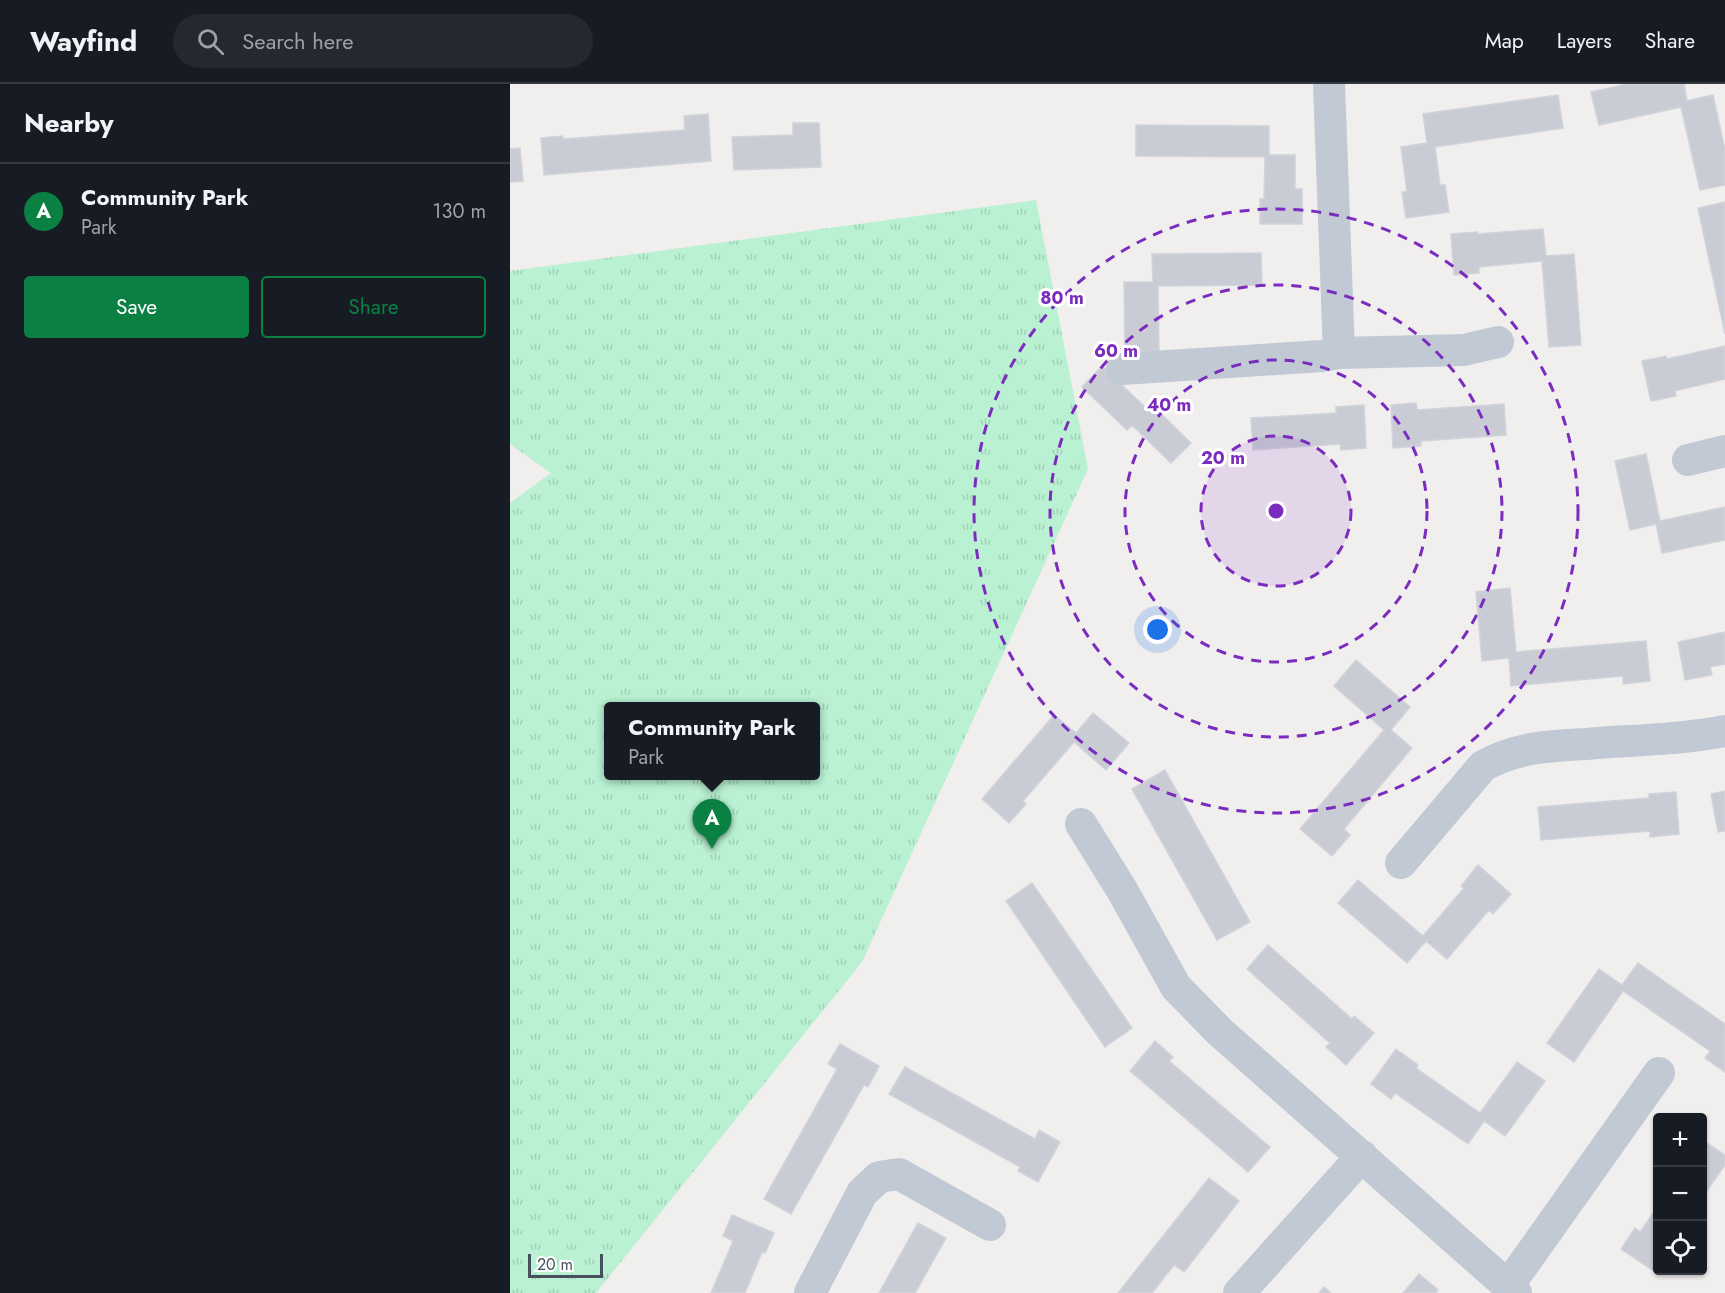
<!DOCTYPE html>
<html lang="en">
<head>
<meta charset="utf-8">
<style>
  :root { --surface:#171b24; --page:#242831; --text:#f1f3f6; --muted:#9ea1a6; --line:#363941; --accent:#0b8043 }
  body { margin:0; font-family:Jost,sans-serif; background:var(--page); color:var(--text) }
  .controls { position:absolute; right:18px; bottom:18px; display:grid; overflow:hidden; border-radius:6px; box-shadow:0 2px 4px #0004 }
  .controls button { width:54px; height:54px; display:grid; place-items:center; padding:0; border:0; border-bottom:2px solid var(--line); background:var(--surface); color:var(--text); font:30px sans-serif }
  .scale { position:absolute; left:18px; bottom:15px; width:75px; box-sizing:border-box; padding-left:6px; border:3px solid #45505c; border-top:0; font-size:16px; line-height:21px; white-space:nowrap; color:#45505c; -webkit-text-stroke:4px #fff; paint-order:stroke }
  .you { position:absolute; left:648px; top:546px; width:21px; height:21px; margin:-15px; border:4px solid #fff; border-radius:50%; background:#1a73e8; box-shadow:0 0 0 9px #1a73e833 }
  .badge { display:grid; place-items:center; width:39px; height:39px; border-radius:50%; background:var(--accent); color:#fff; font-size:20px; font-weight:700 }
  .pin { position:absolute; translate:-50% -50px; filter:drop-shadow(0 2px 3px #0008) }
  .pin::after { content:''; position:absolute; top:32px; width:21px; height:18px; background:inherit; clip-path:polygon(0 0,100% 0,50% 100%) }
  .popup { position:absolute; left:94px; top:618px; width:216px; height:78px; box-sizing:border-box; display:grid; place-content:center; border-radius:6px; background:var(--surface); filter:drop-shadow(0 2px 4px #0005); font-size:20px; white-space:nowrap; color:var(--muted) }
  .popup b { font-size:22px; color:var(--text) }
  .popup::after { content:''; position:absolute; left:50%; top:100%; margin-left:-12px; border:12px solid transparent; border-top-color:var(--surface) }
  .list { margin:0; padding:0; list-style:none }
  h2 { display:flex; justify-content:space-between; align-items:center; height:78px; margin:0; padding:0 24px; font-size:26px }
  h2 small { font-size:20px; font-weight:400; color:var(--muted) }
  .list li { display:grid; grid-template-columns:39px 1fr auto; gap:18px; align-items:center; box-sizing:border-box; height:96px; padding:0 24px; border-top:2px solid var(--line) }
  .list b { display:block; font-size:22px; white-space:nowrap }
  .list p { margin:0; font-size:20px; white-space:nowrap; color:var(--muted) }
  .list em { font-size:20px; font-style:normal; color:var(--muted) }
  .actions { display:flex; gap:12px; padding:18px 24px }
  .actions a { flex:1; padding:14px 0; border:2px solid var(--accent); border-radius:6px; text-align:center; font-size:21px; color:var(--accent) }
  .actions .main { background:var(--accent); color:#fff }
  .icon { flex:none; width:33px; height:33px; fill:none; stroke:currentColor; stroke-width:2; stroke-linecap:round; stroke-linejoin:round }
  .map { position:relative; flex:none; width:1215px; height:1209px; overflow:hidden }
  header { display:flex; align-items:center; gap:36px; box-sizing:border-box; height:84px; padding:0 30px; background:var(--surface); border-bottom:2px solid var(--line) }
  header strong { font-size:28px }
  nav { display:flex; gap:33px; margin-inline-start:auto; font-size:21px }
  .search { width:420px; height:54px; background:var(--page); display:flex; align-items:center; gap:15px; box-sizing:border-box; padding:0 21px; border-radius:33px; color:var(--muted); font-size:22px }
  main { display:flex }
  aside { flex:1; background:var(--surface) }
  .map>svg:first-child { display:block }
</style>
</head>
<body>
<header>
<strong>Wayfind</strong>
<div class="search"><svg class="icon" aria-label="search" viewBox="0 0 24 24"><circle cx="10" cy="10" r="6"/><path d="M15 15l6 6"/></svg>Search here</div>
<nav><a>Map</a><a>Layers</a><a>Share</a></nav>
</header>
<main>
<aside>
<h2>Nearby<small></small></h2>
<ul class="list">
<li><span class="badge">A</span><div><b>Community Park</b><p>Park</p></div><em>130 m</em></li>
</ul>
<div class="actions"><a class="main">Save</a><a>Share</a></div>
</aside>
<div class="map">
<svg width="1215" height="1209" viewBox="0 0 1215 1209">
  <defs>
    <pattern id="park-tufts" width="24" height="20" patternUnits="userSpaceOnUse" patternTransform="scale(1.5)"><rect width="24" height="20" fill="#b9f1d2"/><path d="M3 7l-1-3M5 7V3M7 7l1-3M15 17l-1-3M17 17v-4M19 17l1-3" fill="none" stroke="#a0d0b7"/></pattern>
  </defs>
  <rect width="100%" height="100%" fill="#f1eeee"/>
  <path fill="url(#park-tufts)" fill-rule="evenodd" d="M526,116L578,385L352,878L86,1209H0V419L41,389L0,360V187ZM98,622H306V692H98Z"/>
  <path fill="#c9ccd4" stroke="#d1d3da" stroke-width="1.5" d="M1117,0H1174L1177,17L1203,11L1215,66V101L1190,106L1171,23L1089,41L1081,8Z
    M1048,11L1053,44L925,63L930,101H935L939,128L896,134L892,108H897L891,63L917,59L913,30Z
    M198,30L201,77L34,91L31,54L53,52V55L175,46L174,32Z
    M283,39H309L311,83L224,86L222,53L283,51Z
    M626,41L759,42V71H785V105H792V140H750V115H754L755,73L626,72Z
    M10,64L13,97L0,98V65Z
    M1215,118V250L1188,124Z
    M1033,145L1036,172L1064,170L1071,261L1039,263L1032,177L969,183V189L944,191L941,150L967,148V150Z
    M751,169L752,201L648,202L649,268H615L614,198H643L642,170Z
    M1215,262V295L1165,307L1166,312L1141,317L1132,277L1156,272L1157,275Z
    M592,282L637,325L641,320L681,359L661,379L622,341L617,346L572,303Z
    M906,319L907,326L994,320L996,351L911,357V362L883,364L881,321Z
    M854,321L856,364L831,366L830,360L743,366L741,334L826,329V323Z
    M1136,370L1150,437L1215,423V456L1152,469L1146,440L1120,446L1105,377Z
    M1000,504L1006,568L1136,557L1140,597L1113,600V592L1001,602L999,574L972,577L966,508Z
    M1215,548V580L1200,583L1202,591L1175,596L1168,558Z
    M846,576L900,623L881,646L902,664L834,745L840,751L822,772L790,745L874,646L824,602Z
    M583,629L619,659L596,686L564,658L513,717L516,720L499,739L472,715L544,631L566,649Z
    M655,686L740,838L707,856L622,705Z
    M1215,707V747L1208,748L1201,710Z
    M1166,708L1169,750L1140,753V747L1031,756L1028,723L1139,714V710Z
    M968,781L1001,810L983,830L979,826L937,875L916,857L897,879L828,819L848,796L913,852L954,804L951,802Z
    M522,799L622,944L595,963L496,817Z
    M758,861L842,935L844,932L864,949L836,981L816,963L820,959L737,885Z
    M1128,879L1215,940V988L1195,974L1200,967L1113,907L1064,978L1037,959L1089,885L1112,901Z
    M645,957L663,973L659,977L760,1063L738,1088L620,987Z
    M330,960L369,982L358,1003L354,1001L281,1130L254,1115L327,985L318,980Z
    M886,965L908,981L906,984L970,1029L1007,978L1035,997L995,1052L974,1037L958,1060L885,1009L881,1015L861,1000Z
    M395,983L525,1055L529,1046L550,1058L528,1098L508,1087L510,1083L379,1010Z
    M1192,1056L1215,1071V1081L1192,1114Z
    M699,1094L729,1117L674,1188L664,1181L642,1209H608Z
    M1148,1122V1182L1144,1187L1111,1165L1125,1144L1130,1148Z
    M222,1131L264,1149L255,1169L252,1168L235,1209H201L223,1157L213,1152Z
    M408,1139L436,1154L405,1209H369Z
    M909,1190L928,1206L926,1209H893Z
    M814,1203L821,1209H809Z"/>
  <g fill="none" stroke-linecap="round" stroke-linejoin="round">
    <path stroke="#c0c9d4" stroke-width="32" d="M819,0L829,269
      M612,285L812,272L829,269L954,266L988,258
      M1178,376L1215,367
      M571,740L612,806L666,903L710,948L1006,1209
      M891,779L973,682C1006,663 1040,662 1076,660C1122,656 1170,656 1215,647
      M998,1202L1149,989
      M300,1209L352,1109L369,1093L389,1090L480,1141
      M729,1209L852,1072"/>
  </g>
  <circle cx="766" cy="427" r="75" fill="#7b2cbf" fill-opacity=".12"/>
  <g fill="none" stroke="#7b2cbf" stroke-width="3" stroke-dasharray="10 8">
    <circle cx="766" cy="427" r="75"/>
    <circle cx="766" cy="427" r="151"/>
    <circle cx="766" cy="427" r="226"/>
    <circle cx="766" cy="427" r="302"/>
  </g>
  <circle cx="766" cy="427" r="9" fill="#7b2cbf" stroke="#fff" stroke-width="3"/>
  <g font-size="18" text-anchor="middle" font-weight="bold" fill="#7b2cbf" stroke="#fff" stroke-width="6" stroke-linejoin="round" paint-order="stroke">
    <text x="552" y="220">80 m</text>
    <text x="606" y="273">60 m</text>
    <text x="659" y="327">40 m</text>
    <text x="713" y="380">20 m</text>
  </g>
</svg>
<div class="controls">
<button>+</button>
<button>−</button>
<button><svg class="icon" aria-label="locate" viewBox="0 0 24 24"><circle cx="12" cy="12" r="6"/><path d="M12 2v4M12 18v4M2 12h4M18 12h4"/></svg></button>
</div>
<div class="scale">20 m</div>
<div class="you"></div>
<div class="pin badge" style="left:202px;top:765px">A</div>
<div class="popup"><b>Community Park</b>Park</div>
</div>
</main>
</body>
</html>
